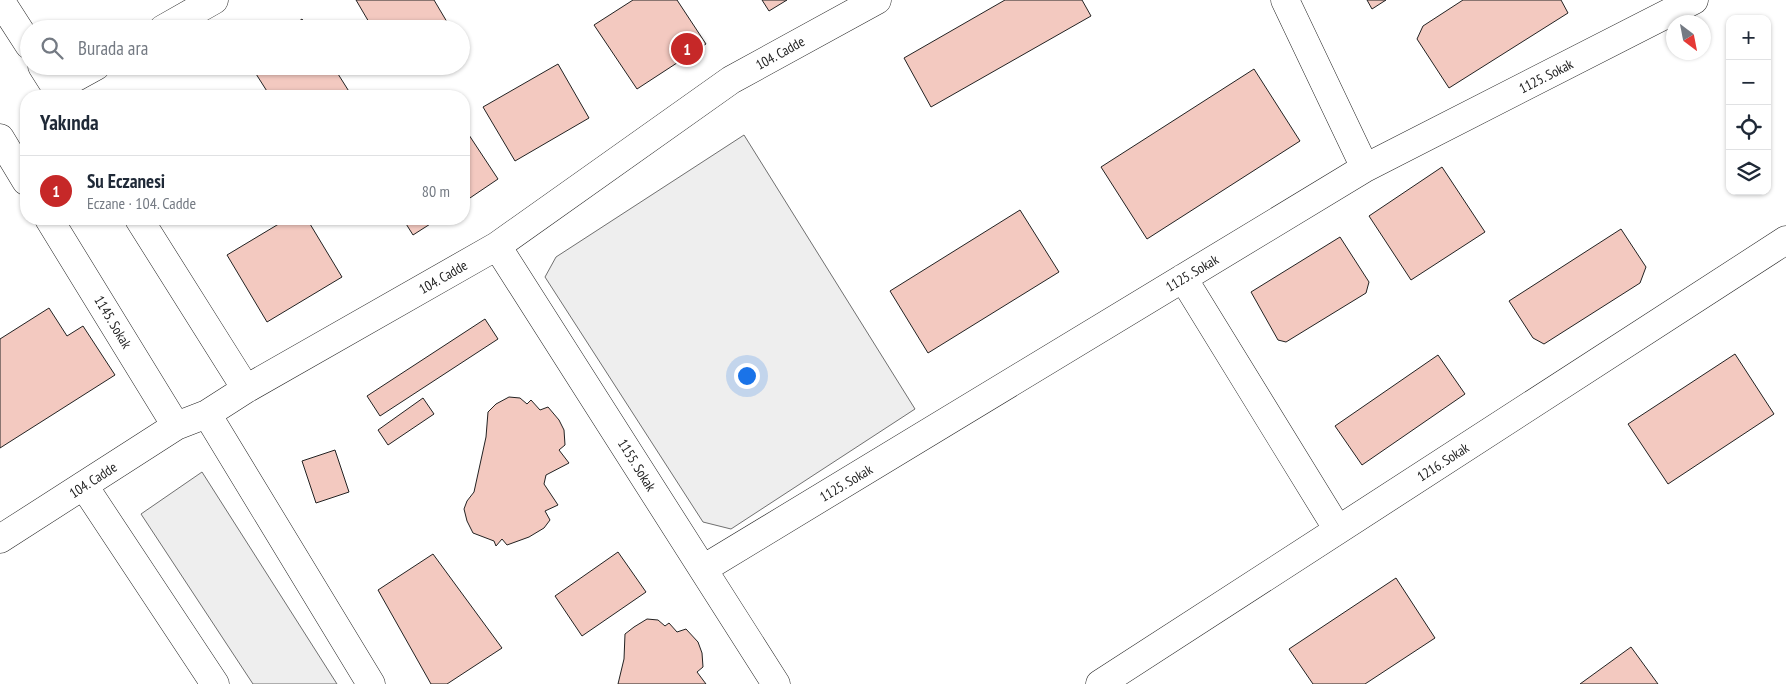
<!DOCTYPE html>
<html lang="tr">
<head>
<meta charset="utf-8">
<style>
  :root { --surface:#fff; --page:#f6f6f7; --text:#1f2937; --muted:#747a83; --line:#e0e1e3; --accent:#c62828 }
  body { margin:0; font-family:"PT Sans Narrow",sans-serif; background:var(--page); color:var(--text) }
  .controls { position:absolute; right:15px; top:15px; display:grid; overflow:hidden; border-radius:10px; box-shadow:0 1px 4px #0004 }
  .controls button { width:45px; height:45px; display:grid; place-items:center; padding:0; border:0; border-bottom:1px solid var(--line); background:var(--surface); color:var(--text); font:25px sans-serif }
  .compass { position:absolute; left:1666px; top:15px; width:45px; height:45px; border-radius:50%; background:var(--surface); box-shadow:0 1px 4px #0004; rotate:148deg }
  .you { position:absolute; left:746px; top:375px; width:18px; height:18px; margin:-12px; border:4px solid #fff; border-radius:50%; background:#1a73e8; box-shadow:0 0 0 8px #1a73e833 }
  .badge { display:grid; place-items:center; width:32px; height:32px; border-radius:50%; background:var(--accent); color:#fff; font-size:16px; font-weight:700 }
  .pin { position:absolute; translate:-50% -50%; border:2px solid #fff; box-shadow:0 1px 5px #0006 }
  .list { margin:0; padding:0; list-style:none }
  h2 { display:flex; justify-content:space-between; align-items:center; height:65px; margin:0; padding:0 20px; font-size:21px }
  h2 small { font-size:16px; font-weight:400; color:var(--muted) }
  .list li { display:grid; grid-template-columns:32px 1fr auto; gap:15px; align-items:center; box-sizing:border-box; height:70px; padding:0 20px; border-top:1px solid var(--line) }
  .list b { display:block; font-size:19px; white-space:nowrap }
  .list p { margin:0; font-size:16px; white-space:nowrap; color:var(--muted) }
  .list em { font-size:16px; font-style:normal; color:var(--muted) }
  .icon { flex:none; width:28px; height:28px; fill:none; stroke:currentColor; stroke-width:2; stroke-linecap:round; stroke-linejoin:round }
  .map { position:relative; flex:none; width:1786px; height:684px; overflow:hidden }
  .search { position:absolute; background:var(--surface); box-shadow:0 1px 4px #0004; left:20px; top:20px; width:450px; height:55px; display:flex; align-items:center; gap:12px; box-sizing:border-box; padding:0 18px; border-radius:28px; color:var(--muted); font-size:19px }
  .panel { position:absolute; background:var(--surface); box-shadow:0 1px 4px #0004; left:20px; top:90px; width:450px; height:135px; border-radius:20px }
  .map>svg:first-child { display:block }
</style>
</head>
<body>
<div class="map">
<svg width="1786" height="684" viewBox="0 0 1786 684">
  <rect width="100%" height="100%" fill="#fff"/>
  <path fill="#eee" stroke="#6f6f6f" d="M744,135L915,409L731,529L703,522L545,277L556,257Z
    M202,472L337,684H253L141,514Z"/>
  <path fill="#f3c9c0" stroke="#222" d="M356,0H434L450,27L447,29H373Z
    M633,0H677L706,44L637,89L594,25Z
    M762,0H787L769,11Z
    M1005,0H1082L1091,16L931,107L904,58Z
    M1367,0H1386L1372,9Z
    M1463,0H1561L1568,13L1449,88L1417,39L1423,26Z
    M302,19L309,29H288Z
    M558,64L589,118L515,161L483,107Z
    M251,66H333L350,93L345,96H270Z
    M1254,69L1300,141L1147,239L1101,167Z
    M467,132L498,179L464,202V134Z
    M1442,167L1485,232L1411,280L1369,216Z
    M1020,210L1059,272L928,353L890,291Z
    M287,219H307L342,277L267,322L227,255Z
    M403,219H438L413,235Z
    M1621,229L1646,267L1640,283L1544,344L1533,338L1509,301Z
    M1340,237L1369,282L1366,293L1286,342L1278,340L1251,292Z
    M49,308L67,336L83,326L115,375L0,448V339Z
    M485,319L498,339L380,416L367,396Z
    M1735,354L1774,414L1668,484L1628,424Z
    M1438,355L1465,394L1362,465L1335,426Z
    M509,397L520,398L527,404L531,400L540,410L548,407L559,420L564,430L565,445L559,450L569,463L546,475L544,484L558,505L545,511L550,520L544,528L529,537L507,545L502,539L496,546L494,541L473,533L467,521L464,509L467,501L474,492L486,437L488,412L496,404Z
    M423,398L434,414L388,445L378,430Z
    M335,450L349,492L316,503L302,461Z
    M618,552L646,592L582,636L555,596Z
    M433,554L502,648L447,684H431L378,590Z
    M1396,578L1435,638L1365,684H1313L1289,649Z
    M647,619L658,620L665,626L669,623L677,632L686,629L698,642L702,653L703,667L697,672L706,684H618L624,659L625,634L634,627Z
    M1631,647L1658,684H1580Z"/>
  <g fill="none" stroke-linecap="round" stroke-linejoin="round">
    <defs>
      <path id="minor" d="M0,0L29,45
        M1285,0L1365,168
        M163,29L214,0
        M42,66L61,96
        M56,88L96,66
        M0,138L26,181
        M49,219L176,426
        M139,219L246,389
        M497,246L776,684
        M1183,278L1338,530
        M207,414L371,684
        M84,486L215,684
        M0,539L176,426L207,414L246,389L497,246L731,80L877,0
        M703,569L1365,168L1694,0
        M1100,684L1786,240"/>
    </defs>
    <use href="#minor" stroke="#222" stroke-width="29"/>
    <use href="#minor" stroke="#fff" stroke-width="28"/>
  </g>
  <g text-anchor="middle" dominant-baseline="central" stroke-width="4" stroke-linejoin="round" paint-order="stroke">
    <g font-size="14" fill="#222" stroke="#fff">
      <text transform="translate(780 53) rotate(-29)">104. Cadde</text>
      <text transform="translate(1546 76) rotate(-27)">1125. Sokak</text>
      <text transform="translate(1192 273) rotate(-31)">1125. Sokak</text>
      <text transform="translate(443 277) rotate(-30)">104. Cadde</text>
      <text transform="translate(113 322) rotate(59)">1145. Sokak</text>
      <text transform="translate(1443 462) rotate(-33)">1216. Sokak</text>
      <text transform="translate(637 465) rotate(58)">1155. Sokak</text>
      <text transform="translate(93 480) rotate(-33)">104. Cadde</text>
      <text transform="translate(846 483) rotate(-31)">1125. Sokak</text>
    </g>
  </g>
</svg>
<div class="controls">
<button>+</button>
<button>−</button>
<button><svg class="icon" aria-label="locate" viewBox="0 0 24 24"><circle cx="12" cy="12" r="6"/><path d="M12 2v4M12 18v4M2 12h4M18 12h4"/></svg></button>
<button><svg class="icon" aria-label="layers" viewBox="0 0 24 24"><path d="M12 4l9 5-9 5-9-5zM3 14l9 5 9-5"/></svg></button>
</div>
<svg class="compass" viewBox="-18 -18 36 36"><path d="M0-13l5 13h-10z" fill="#e53935"/><path d="M0 13l5-13h-10z" fill="#747a83"/></svg>
<div class="you"></div>
<div class="pin badge" style="left:687px;top:49px">1</div>
<div class="search"><svg class="icon" aria-label="search" viewBox="0 0 24 24"><circle cx="10" cy="10" r="6"/><path d="M15 15l6 6"/></svg>Burada ara</div>
<section class="panel">
<h2>Yakında<small></small></h2>
<ul class="list">
<li><span class="badge">1</span><div><b>Su Eczanesi</b><p>Eczane · 104. Cadde</p></div><em>80 m</em></li>
</ul>
</section>
</div>
</body>
</html>
